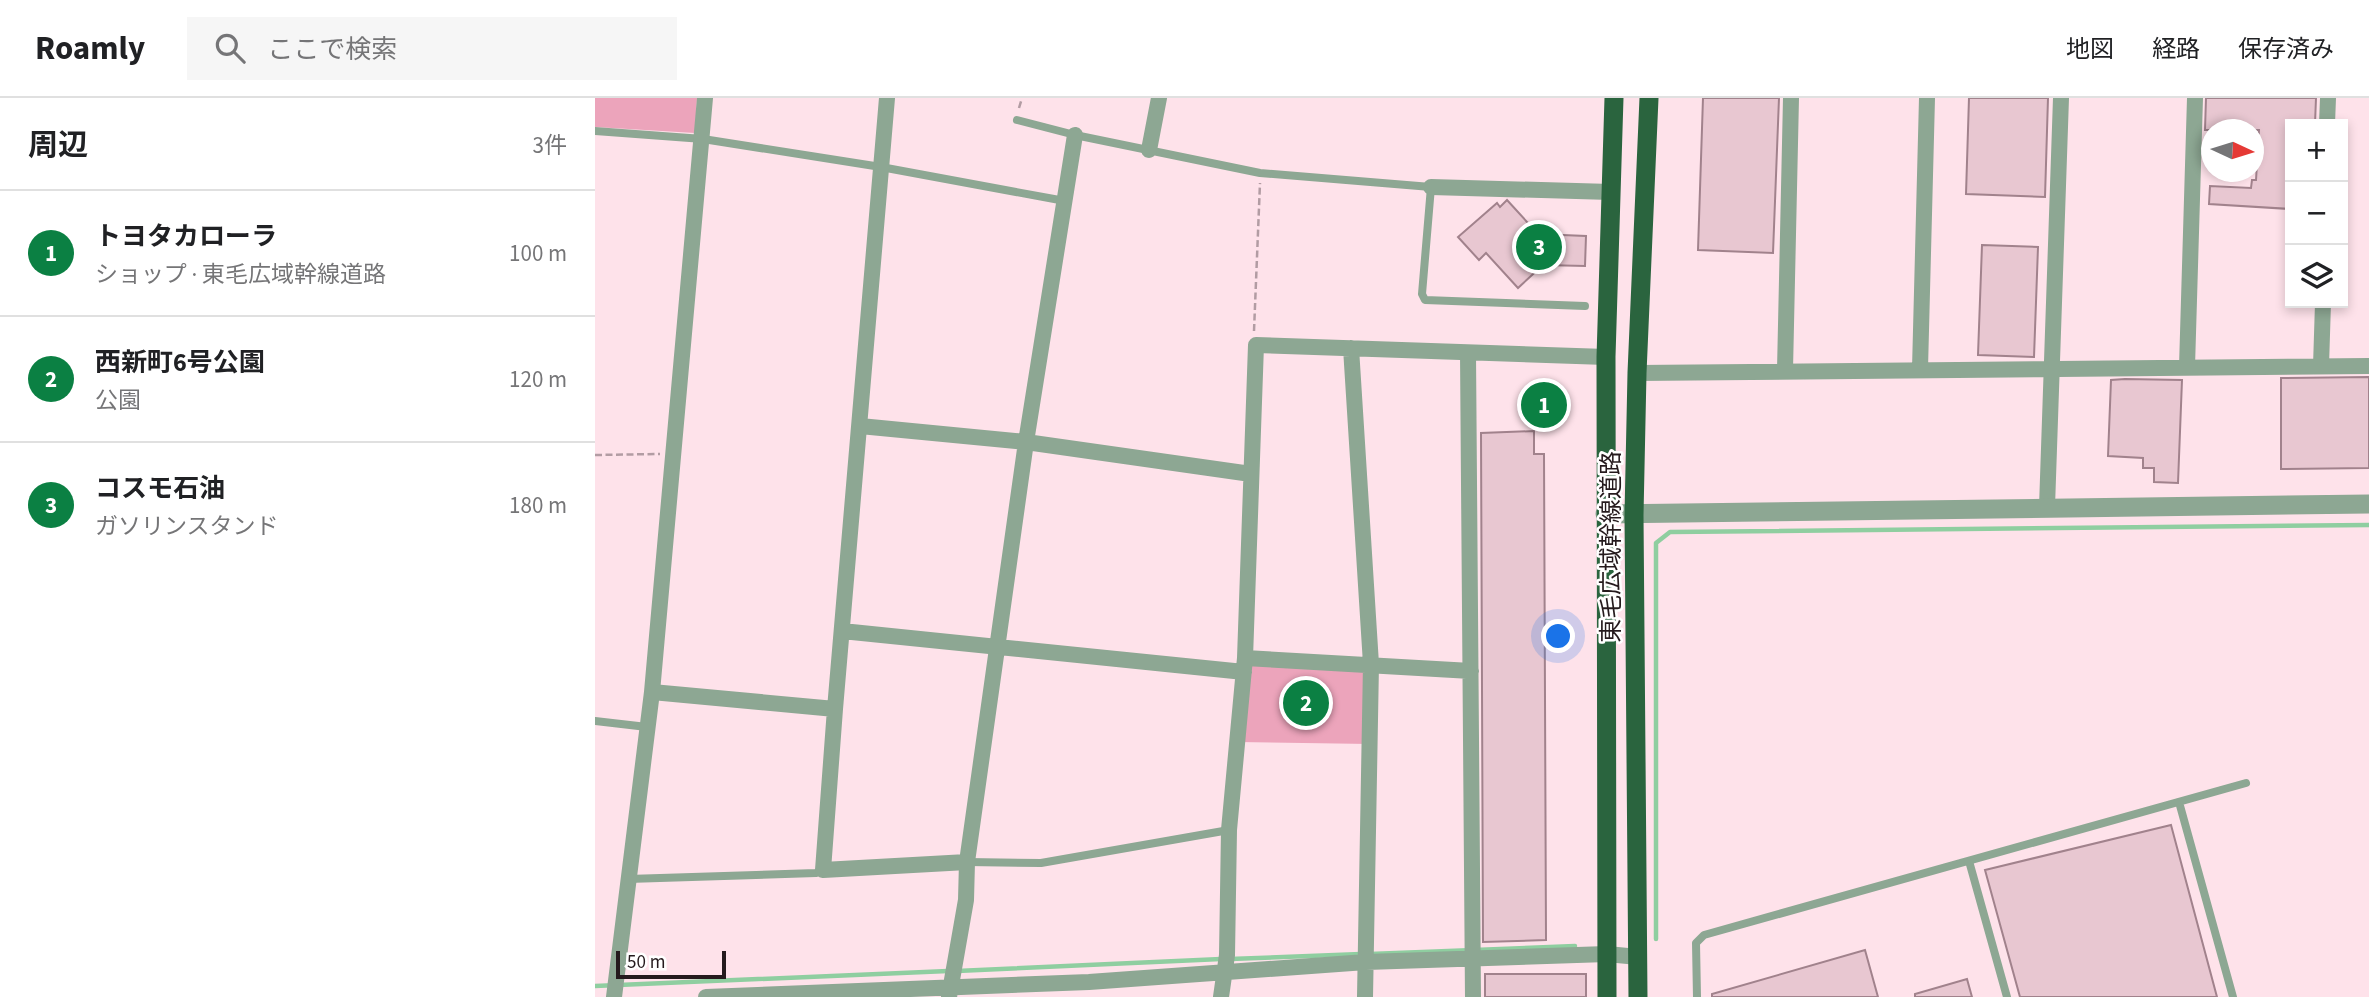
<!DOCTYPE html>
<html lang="ja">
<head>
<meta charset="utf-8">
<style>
  :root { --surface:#fff; --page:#f6f6f6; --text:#202124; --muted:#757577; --line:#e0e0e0; --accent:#0b8043 }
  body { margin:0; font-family:"Source Sans 3","Noto Sans JP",sans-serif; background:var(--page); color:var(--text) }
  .controls { position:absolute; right:21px; top:21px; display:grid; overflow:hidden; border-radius:0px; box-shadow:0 4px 10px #0003 }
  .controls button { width:63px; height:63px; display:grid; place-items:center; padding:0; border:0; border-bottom:2px solid var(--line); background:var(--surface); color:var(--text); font:35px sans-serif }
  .compass { position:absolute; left:1606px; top:21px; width:63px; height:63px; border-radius:50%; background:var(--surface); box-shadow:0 4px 10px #0003; rotate:94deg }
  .scale { position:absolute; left:21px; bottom:18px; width:110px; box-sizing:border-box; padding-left:7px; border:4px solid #251a1d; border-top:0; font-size:19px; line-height:24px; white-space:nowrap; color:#251a1d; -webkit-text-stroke:5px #fff; paint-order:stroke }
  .you { position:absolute; left:964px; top:539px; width:24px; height:24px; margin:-18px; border:5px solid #fff; border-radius:50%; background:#1a73e8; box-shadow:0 0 0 10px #1a73e833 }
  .badge { display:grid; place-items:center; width:46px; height:46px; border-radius:50%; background:var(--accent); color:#fff; font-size:23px; font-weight:700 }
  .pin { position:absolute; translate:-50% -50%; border:4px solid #fff; box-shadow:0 2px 7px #0006 }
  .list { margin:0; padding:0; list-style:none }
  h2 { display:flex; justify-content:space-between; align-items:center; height:91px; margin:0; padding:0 28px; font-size:30px }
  h2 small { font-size:23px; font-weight:400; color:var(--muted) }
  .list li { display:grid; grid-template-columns:46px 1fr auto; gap:21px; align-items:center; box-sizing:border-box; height:126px; padding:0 28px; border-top:2px solid var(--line) }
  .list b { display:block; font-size:26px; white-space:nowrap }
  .list p { margin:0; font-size:23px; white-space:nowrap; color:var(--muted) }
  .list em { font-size:23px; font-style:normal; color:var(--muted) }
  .icon { flex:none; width:38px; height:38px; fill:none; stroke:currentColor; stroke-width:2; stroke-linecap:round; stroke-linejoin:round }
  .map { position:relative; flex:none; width:1774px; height:899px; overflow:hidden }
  header { display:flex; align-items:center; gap:42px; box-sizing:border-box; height:98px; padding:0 35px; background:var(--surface); border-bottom:2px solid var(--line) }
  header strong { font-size:33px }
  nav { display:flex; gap:38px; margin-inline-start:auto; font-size:24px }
  .search { width:490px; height:63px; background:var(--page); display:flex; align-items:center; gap:18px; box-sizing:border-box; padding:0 24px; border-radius:0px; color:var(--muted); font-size:26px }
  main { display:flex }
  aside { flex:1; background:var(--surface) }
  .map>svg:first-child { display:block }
</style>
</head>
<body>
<header>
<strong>Roamly</strong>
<div class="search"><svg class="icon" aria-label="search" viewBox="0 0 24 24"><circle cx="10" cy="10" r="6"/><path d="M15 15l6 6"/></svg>ここで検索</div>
<nav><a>地図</a><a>経路</a><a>保存済み</a></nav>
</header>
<main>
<aside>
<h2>周辺<small>3件</small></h2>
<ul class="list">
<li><span class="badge">1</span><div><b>トヨタカローラ</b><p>ショップ · 東毛広域幹線道路</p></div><em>100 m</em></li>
<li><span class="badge">2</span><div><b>西新町6号公園</b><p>公園</p></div><em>120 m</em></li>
<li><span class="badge">3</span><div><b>コスモ石油</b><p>ガソリンスタンド</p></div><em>180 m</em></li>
</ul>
</aside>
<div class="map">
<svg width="1774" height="899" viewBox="0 0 1774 899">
  <rect width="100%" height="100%" fill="#fee2ea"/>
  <path fill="#eca4bb" d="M0,0H102L100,35L0,29Z
    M650,560L776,566L775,646L642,644Z"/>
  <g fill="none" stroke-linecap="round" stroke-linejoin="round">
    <path stroke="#8fcea0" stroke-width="4.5" d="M1061,841V445L1075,434L1774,427
      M775,856L980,848
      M635,861L766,856
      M362,873L626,861
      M0,888L353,873"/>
  </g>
  <path fill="#e8c7d1" stroke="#a1828c" stroke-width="2" d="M1108,0H1184L1178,155L1103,152Z
    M1374,0H1453L1450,99L1371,96Z
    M1611,0H1721L1720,26H1695V111L1614,106L1615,88L1656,90L1657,82H1661L1664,32H1610Z
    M912,102L943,136L991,138L990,168L948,167L923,190L891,155L884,162L863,139L902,105L905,109Z
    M1387,147L1443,149L1439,259L1383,257Z
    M1774,279V370L1686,371V280Z
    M1530,281L1587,282L1583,385L1559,384V370H1548V360L1513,358L1516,282Z
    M939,333V356H949L951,842L888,844L886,335Z
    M1576,727L1622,899H1425L1390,772Z
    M1270,852L1283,899H1117V896Z
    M890,876H991V899H890Z
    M1372,881L1377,899H1320V896Z"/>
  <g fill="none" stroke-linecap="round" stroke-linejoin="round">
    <path stroke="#b29ca3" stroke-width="2.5" stroke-dasharray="7 3.5" stroke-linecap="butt" d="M424,10L427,0
      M659,233L665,85
      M0,357L65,356"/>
    <path stroke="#8da793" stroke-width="8" d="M422,22L480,37L665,75L836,89L827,196L830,202L990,208
      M0,33L108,41L286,69L470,103
      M0,623L52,629
      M1584,704L1638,899
      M1374,763L1412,899
      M372,764L446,765L634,732
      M33,781L221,775L228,772
      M1102,899L1101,845L1109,837L1651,685"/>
    <path stroke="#8da793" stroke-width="16" d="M292,0L240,611L228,772L372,764
      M1732,26L1733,0
      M554,52L564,0
      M836,89L1016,94
      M756,250L776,566L770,899
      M873,255L878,899
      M1726,268L1728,205
      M1592,269L1600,0
      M1325,271L1332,0
      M1190,272L1196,0
      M1042,275L1774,268
      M265,328L431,344L656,376
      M1452,409L1466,0
      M247,533L649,574
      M650,560L876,573
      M57,594L240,611
      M19,899L57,594L110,0
      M111,899L494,884L771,864L1012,856L1043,859
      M354,899L371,802L372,764L431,344L480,37
      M626,899L632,857L634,732L650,560L661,247L1011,259"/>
    <path stroke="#8da793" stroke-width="19" d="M1010,416L1774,406"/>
    <path stroke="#2a643e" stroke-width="19" d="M1012,899L1011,259L1019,0
      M1043,899L1039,417L1042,275L1054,0"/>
  </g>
  <g text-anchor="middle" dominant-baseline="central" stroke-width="5" stroke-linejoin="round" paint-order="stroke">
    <g font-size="24" fill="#251a1d" stroke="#fff">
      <text transform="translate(1016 449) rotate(-90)">東毛広域幹線道路</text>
    </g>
  </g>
</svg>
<div class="controls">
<button>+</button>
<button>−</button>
<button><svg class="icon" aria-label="layers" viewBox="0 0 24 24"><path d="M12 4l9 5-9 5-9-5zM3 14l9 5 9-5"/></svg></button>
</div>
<svg class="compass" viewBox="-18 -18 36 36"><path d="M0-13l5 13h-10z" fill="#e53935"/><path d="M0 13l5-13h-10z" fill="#757577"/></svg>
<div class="scale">50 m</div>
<div class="you"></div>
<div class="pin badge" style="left:949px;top:307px">1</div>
<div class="pin badge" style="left:711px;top:605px">2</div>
<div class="pin badge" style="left:944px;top:149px">3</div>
</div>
</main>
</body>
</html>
